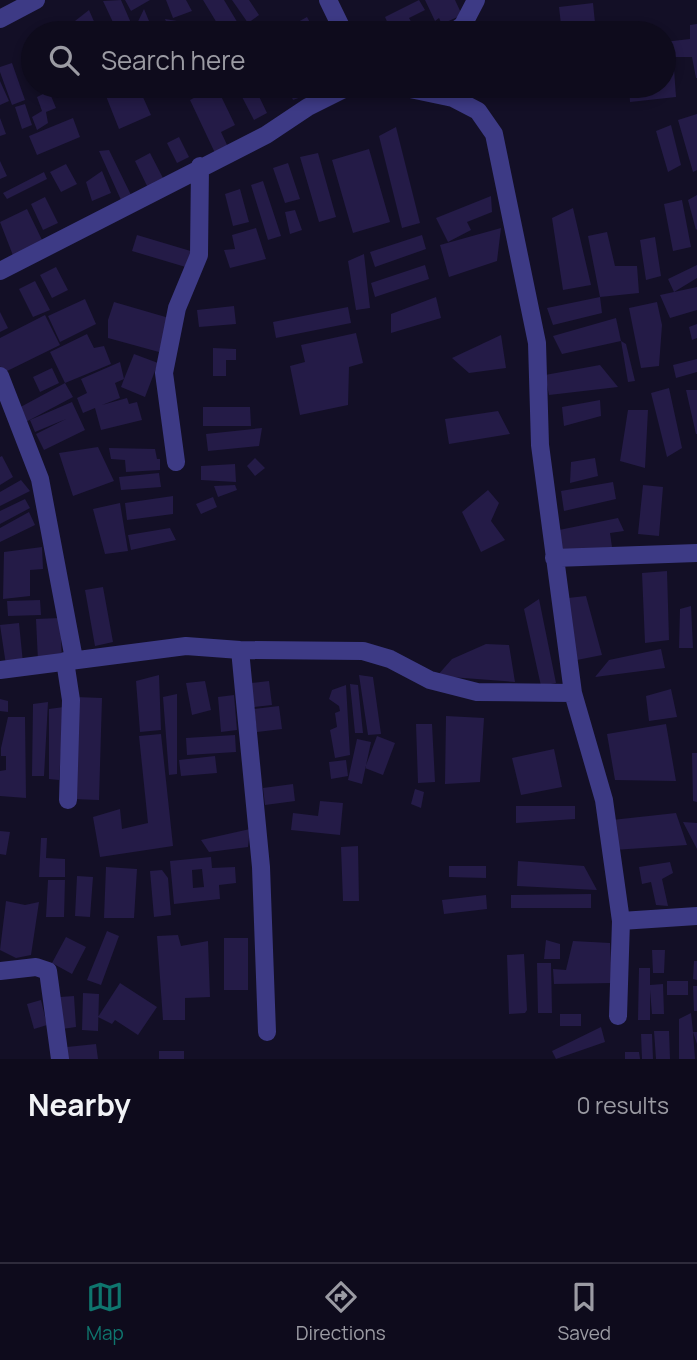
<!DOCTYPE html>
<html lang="en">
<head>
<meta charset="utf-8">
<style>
  :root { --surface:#0e0b1c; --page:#171425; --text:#f1f3f6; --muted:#9b9ba3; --line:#2e2b3b; --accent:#0f766e }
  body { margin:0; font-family:Manrope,sans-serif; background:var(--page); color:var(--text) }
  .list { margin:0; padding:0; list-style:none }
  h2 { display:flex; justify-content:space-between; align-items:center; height:91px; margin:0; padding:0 28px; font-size:30px }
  h2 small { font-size:23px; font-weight:400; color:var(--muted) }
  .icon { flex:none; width:38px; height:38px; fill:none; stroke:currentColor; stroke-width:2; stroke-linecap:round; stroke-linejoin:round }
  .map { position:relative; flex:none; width:697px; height:1059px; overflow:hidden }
  .search { position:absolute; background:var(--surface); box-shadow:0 4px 10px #0003; left:21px; right:21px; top:21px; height:77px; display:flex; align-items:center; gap:18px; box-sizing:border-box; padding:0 24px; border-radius:38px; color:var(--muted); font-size:26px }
  .sheet { height:203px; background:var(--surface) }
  nav { display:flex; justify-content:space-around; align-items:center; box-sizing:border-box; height:98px; border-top:2px solid var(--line); background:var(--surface); font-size:19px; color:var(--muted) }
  nav a { display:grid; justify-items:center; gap:4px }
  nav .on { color:var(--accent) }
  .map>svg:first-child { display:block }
</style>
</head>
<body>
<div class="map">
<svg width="697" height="1059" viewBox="0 0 697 1059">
  <rect width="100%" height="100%" fill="#130f26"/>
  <path fill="#241b47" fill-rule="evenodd" d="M121,0L134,30L144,9L154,33H136L134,30L118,33L103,1Z
    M125,0H150L131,11Z
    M166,0H186L192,11L173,18Z
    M203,0H224L242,30L223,33Z
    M232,0H249L259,15L248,23Z
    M419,0L425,10L409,18L417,32L379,33L390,28L385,17Z
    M425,0H455L462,15L442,24L439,18L435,21Z
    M593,3L596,33H562L559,7Z
    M89,10L99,33H80L75,21Z
    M307,17L313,28L305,33H278Z
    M165,19L177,21L183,33H171Z
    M697,24V78H696L692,57H664V42L690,39V25Z
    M329,25L332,33H317L316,30Z
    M12,63L25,100L12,105L0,72V67Z
    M664,69H674L676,97L630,102L629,86H664Z
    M0,81L9,101L0,105Z
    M102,86H138L151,115L119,129Z
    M287,86H310L312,93L293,100Z
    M567,86H601L602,91L568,94Z
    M255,88L267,113L254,120L241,95Z
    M49,91L56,108L46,112L48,123L37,130L32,117L42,111L37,97Z
    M219,92L235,125L221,132L228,147L215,153L190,100L203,93L206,98Z
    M25,104L32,125L22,129L15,107Z
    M697,114V170L693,172L678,120Z
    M0,118L6,134L0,136Z
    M73,118L80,137L37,155L29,136Z
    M671,125L681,165L668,172L656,131Z
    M396,127L420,223L402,228L379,136Z
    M179,137L189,157L177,163L167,143Z
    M369,149L390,222L353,233L332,160Z
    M109,150L131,195L121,200L99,151Z
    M150,153L164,180L148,188L135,161Z
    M318,153L336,217L319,222L300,157Z
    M0,161L7,176L0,179Z
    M288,163L300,199L285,203L273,168Z
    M66,164L77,184L61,192L50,172Z
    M102,171L111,193L92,201L86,182Z
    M44,172L47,179L7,199L3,193Z
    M263,181L281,236L268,240L251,185Z
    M240,189L249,222L233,226L225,194Z
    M697,195V229L696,230L688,200Z
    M491,196L492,212L467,222L471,230L448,242L436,218Z
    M45,197L58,223L43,230L31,204Z
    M682,200L691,247L673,251L664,204Z
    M573,208L591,285L563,290L552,218Z
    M27,209L44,244L14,258L0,222Z
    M295,210L302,230L290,234L285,212Z
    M256,228L266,259L230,268L224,250L235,249L232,235Z
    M501,228L497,261L449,277L440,245Z
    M607,232L615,266H637L639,293L600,297L588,236Z
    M137,235L194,252L189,268L132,251Z
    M422,235L426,249L375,267L370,252Z
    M655,237L661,276L646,280L640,240Z
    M364,254L370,308L356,310L348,261Z
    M425,265L429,279L375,297L371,283Z
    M697,265V278L674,292L697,287V310L670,318L660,295L674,292L668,279Z
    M56,267L68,290L52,298L40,275Z
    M35,281L50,310L33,317L19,289Z
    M436,297L441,318L391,333V314Z
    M600,297L602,313L553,325L547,308Z
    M85,299L96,324L60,342L48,316Z
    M114,302L169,318L159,352L108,338V320Z
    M657,302L662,325L659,366L641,368L629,308Z
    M234,306L236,324L199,327L197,310Z
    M348,307L351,323L276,338L273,322Z
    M0,312L8,328L0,332Z
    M45,315L60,345L3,373L0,366V338Z
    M616,318L621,341L562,354L553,336Z
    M697,324V338L692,340L689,327Z
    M356,333L363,363L349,367L348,405L300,415L290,366L305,362L301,345Z
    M87,334L94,348L104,346L111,364L65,383L73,397L22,424L15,410L65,383L50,352Z
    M501,335L506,368L469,373L452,358Z
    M621,341L626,344L635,381L628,382Z
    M213,348L236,349V360H226V376H213Z
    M134,354L158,363L145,397L121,387L124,379L115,383L120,398L102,405L127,398L129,404L137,402L142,420L101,430L95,408L83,413L77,398L87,393L81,379L120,362L124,379Z
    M697,359V372L676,378L673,365Z
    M600,365L618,387L549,395L545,375Z
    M52,368L59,383L40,392L33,377Z
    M669,388L682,448L667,457L651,393Z
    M686,390H697V434H696Z
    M600,400L601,416L564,426L562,407Z
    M72,402L85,430L44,450L36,434L66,419L35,432L30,420Z
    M203,407H250L251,426H203Z
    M628,410H648L645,468L620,461Z
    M498,411L510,434L449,444L445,419Z
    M262,428L259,446L208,451L206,434Z
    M98,447L114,481L73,496L59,453Z
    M109,448L155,449L157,459H160V470L126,472L125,460L111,459Z
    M2,456L13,477L0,485V457Z
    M255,458L265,468L255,476L247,466Z
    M595,458L598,476L570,483L571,462Z
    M235,464L236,482L201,480V466Z
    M159,473L161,487L121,490L119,477Z
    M21,480L30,491L0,506V492Z
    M613,482L616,499L564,511L561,491Z
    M235,485L237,490L218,497L214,486Z
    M643,485L663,487L659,536L638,534Z
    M488,490L499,503L491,521L505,540L481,552L462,512Z
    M173,496V514L127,520L125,503Z
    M213,497L217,507L201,514L196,504Z
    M25,499L30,508L0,524V511Z
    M120,503L128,551L105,554L93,509Z
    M29,512L35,525L0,542V528Z
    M618,518L624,531L610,533L612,547L563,553L559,530Z
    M170,528L176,540L131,550L128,535Z
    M42,547L43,569L30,570V596L3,599L4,552Z
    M667,571L669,640L645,643L642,573Z
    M103,587L113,642L95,646L85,590Z
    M586,596L602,655L577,660L568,598Z
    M539,599L556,683L541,686L524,609Z
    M40,600L41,615L8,616L7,601Z
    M691,606L693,648H679L680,609Z
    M60,618L62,660L38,661L36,619Z
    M19,623L23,663L6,665L0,625Z
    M486,644L509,645L515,682L437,676L452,659Z
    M661,649L665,668L595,677L609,660Z
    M159,675L161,730L140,732L136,681Z
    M359,675L373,677L381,734L368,735Z
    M205,681L211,710L192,715L186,683Z
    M269,681L272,705L253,707L251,683Z
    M350,684L358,685L363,733H355Z
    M346,685L350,755L335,758L330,730L337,727L335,713L340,711L339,706L329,699L332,690Z
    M671,689L677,717L649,721L646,696Z
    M177,694V774L169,775L163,697Z
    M234,695L237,730L221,732L218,697Z
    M76,697L102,698L99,800L73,799Z
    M0,699L8,701V712L0,711Z
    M48,702L44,776H32L33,704Z
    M279,706L282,729L257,732L254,709Z
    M64,707L59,780L49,779V709Z
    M446,716L484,718L480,782L445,784Z
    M8,717H25L26,798L0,796V771L6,770V756H1V748Z
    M416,724H432L435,782L418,783Z
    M666,724L676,781L615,780L607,734Z
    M161,734L173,846L100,857L93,817L120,809L122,829L148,823L139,736Z
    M235,735L236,752L187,755L186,738Z
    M377,736L395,743L383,775L365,768Z
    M357,739L371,742L362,784L348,780Z
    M554,749L562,787L521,795L512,758Z
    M692,753H697V802L693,801Z
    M215,756L217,773L181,776L179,760Z
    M346,760L348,776L331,779L329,762Z
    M293,784L295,801L265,805L263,788Z
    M415,789L424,792L421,808L411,804Z
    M320,801L343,803L340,835L291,830L293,813L318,816Z
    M516,806H575V819L516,823Z
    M676,813L687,845L614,850L612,820Z
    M683,822L697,823V849Z
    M250,829L248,847L209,852L201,840Z
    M0,831L10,832L6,855L0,854Z
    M41,838H47L46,858L65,859V877H39Z
    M358,846L359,901H343L341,847Z
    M211,857L212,868L235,867L236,883L219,885L220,899L174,904L170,861ZM202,869L204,887L193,888L192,870Z
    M518,861L584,866L597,890L517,886Z
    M670,862L673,873L662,879L668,906L656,905L651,882L642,884L639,867Z
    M449,866H486V878L449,877Z
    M106,867L137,869L134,918H104Z
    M162,870L168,878L171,915L154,917L150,871Z
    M77,876L93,877L90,917L75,916Z
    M48,880H65L64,917H46Z
    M591,894V908H511V895Z
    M486,895L487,909L444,914L442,900Z
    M6,901L25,905L39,902L31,955L16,958L0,950Z
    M107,931L119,936L101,985L87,980Z
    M178,935L181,946L208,941L210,997L185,998V1020H163L157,936Z
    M66,937L86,947L72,974L52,963Z
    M224,938H248V990H224Z
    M546,940L560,944V959H544Z
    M573,941L610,943L612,983L554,984L553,969L566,970Z
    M652,950H665L664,973H653Z
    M524,954L527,1010L525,1013L509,1014L507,955Z
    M694,961H697V980L693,979Z
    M537,963H551L552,1013H538Z
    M639,968H650V985L663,984L664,1014H652L650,990V1020H638Z
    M667,981H688V995H667Z
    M120,983L157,1007L138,1035L115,1020L112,1024L98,1017Z
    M693,986H697V1011H694Z
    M83,993L99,994L98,1031L82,1030Z
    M74,996L76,1027L62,1029L60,997Z
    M41,1000L47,1025L34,1029L27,1004Z
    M691,1013L693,1032H697V1044L693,1032L695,1059H679V1019Z
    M560,1014H581V1026H560Z
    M601,1027L605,1042L556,1059L552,1051Z
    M654,1031H669L670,1059H656Z
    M641,1034H652L653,1059H642Z
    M96,1044L98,1059H68L67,1047Z
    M159,1051H184V1059H159Z
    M625,1052H639L640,1059H625Z"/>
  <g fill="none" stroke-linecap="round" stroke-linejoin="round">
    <path stroke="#3d3a85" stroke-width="18" d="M328,0L344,33
      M0,19L36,0
      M452,33L463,25L476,0
      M396,86L453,98L478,111L494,134L537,343L540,445L573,693L604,800L621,921L618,1016
      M0,271L266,135L308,107L350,86
      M0,376L40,479L74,659
      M176,462L164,373L177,308L199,255L200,166
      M554,558L697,553
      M240,650L261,867L267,1032
      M65,661L71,700L68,800
      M0,670L186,646L240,650L363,651L390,659L430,680L477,692L573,693
      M621,921L697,916
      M0,971L36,967L48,971L60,1059"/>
  </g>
</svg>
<div class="search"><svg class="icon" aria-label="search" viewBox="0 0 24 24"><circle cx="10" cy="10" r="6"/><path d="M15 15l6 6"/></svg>Search here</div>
</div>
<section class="sheet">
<h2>Nearby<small>0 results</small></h2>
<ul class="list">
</ul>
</section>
<nav>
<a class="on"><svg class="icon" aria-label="map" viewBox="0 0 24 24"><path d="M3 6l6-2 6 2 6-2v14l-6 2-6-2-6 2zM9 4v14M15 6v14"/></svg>Map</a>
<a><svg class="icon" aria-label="directions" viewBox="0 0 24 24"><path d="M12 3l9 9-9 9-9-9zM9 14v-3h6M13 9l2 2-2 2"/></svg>Directions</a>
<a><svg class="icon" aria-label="saved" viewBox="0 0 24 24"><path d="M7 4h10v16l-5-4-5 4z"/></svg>Saved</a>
</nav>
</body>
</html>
